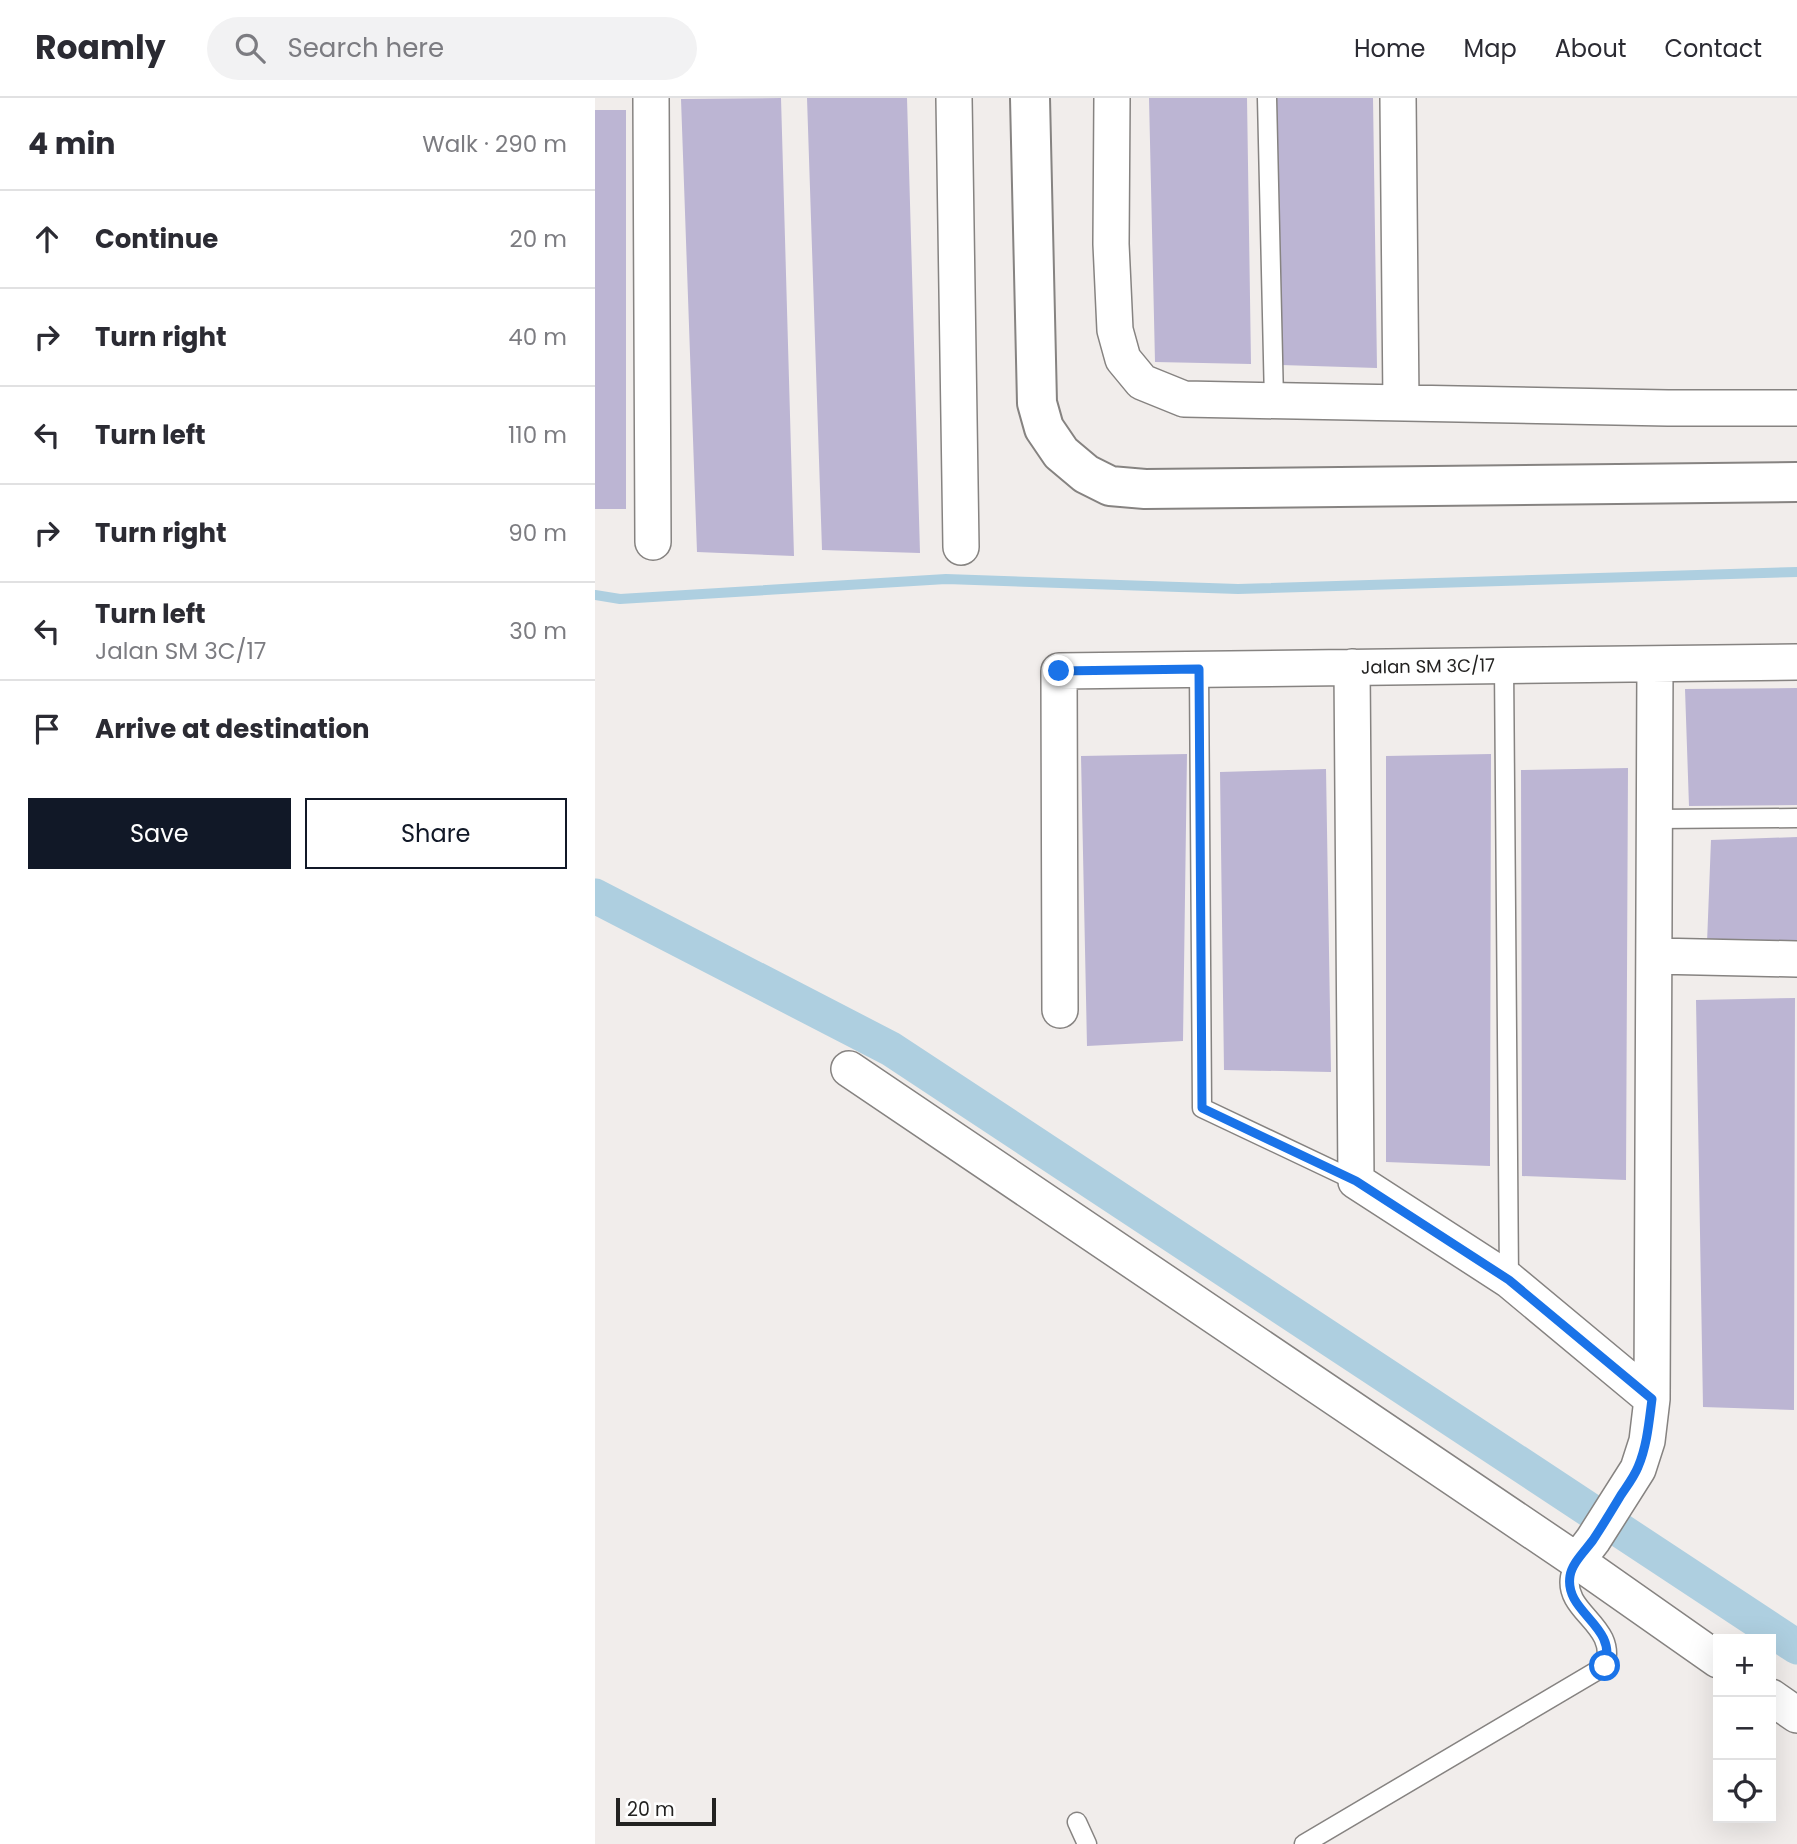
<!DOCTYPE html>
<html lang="en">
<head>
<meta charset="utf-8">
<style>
  :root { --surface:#fff; --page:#f2f2f3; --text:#2b2b33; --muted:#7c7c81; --line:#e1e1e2; --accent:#111827 }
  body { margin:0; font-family:Poppins,sans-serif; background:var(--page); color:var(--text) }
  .controls { position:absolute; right:21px; bottom:21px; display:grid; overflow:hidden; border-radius:0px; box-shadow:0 7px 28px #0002 }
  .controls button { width:63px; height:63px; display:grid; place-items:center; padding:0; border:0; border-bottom:2px solid var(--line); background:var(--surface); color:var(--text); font:35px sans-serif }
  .scale { position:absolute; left:21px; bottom:18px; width:100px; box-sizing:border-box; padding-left:7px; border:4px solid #232221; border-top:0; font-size:19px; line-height:24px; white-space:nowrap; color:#232221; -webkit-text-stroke:5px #fff; paint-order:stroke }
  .stop { position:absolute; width:21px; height:21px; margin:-16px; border:5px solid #1a73e8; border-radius:50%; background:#fff }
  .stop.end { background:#1a73e8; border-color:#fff; box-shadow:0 2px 7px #0008 }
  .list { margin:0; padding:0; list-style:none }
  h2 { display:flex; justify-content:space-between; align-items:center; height:91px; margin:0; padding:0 28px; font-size:30px }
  h2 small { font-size:23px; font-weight:400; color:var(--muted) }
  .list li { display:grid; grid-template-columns:46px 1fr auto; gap:21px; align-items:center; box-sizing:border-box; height:98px; padding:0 28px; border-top:2px solid var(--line) }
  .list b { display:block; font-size:26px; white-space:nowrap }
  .list p { margin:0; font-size:23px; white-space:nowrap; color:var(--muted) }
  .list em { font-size:23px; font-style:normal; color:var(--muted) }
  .actions { display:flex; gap:14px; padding:21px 28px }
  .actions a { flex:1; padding:16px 0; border:2px solid var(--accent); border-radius:0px; text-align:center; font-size:24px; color:var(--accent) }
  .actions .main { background:var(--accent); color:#fff }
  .icon { flex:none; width:38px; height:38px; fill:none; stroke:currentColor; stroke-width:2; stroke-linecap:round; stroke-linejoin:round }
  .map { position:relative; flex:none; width:1202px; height:1746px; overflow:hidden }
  header { display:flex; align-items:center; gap:42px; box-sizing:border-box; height:98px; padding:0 35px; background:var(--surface); border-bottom:2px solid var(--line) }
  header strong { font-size:33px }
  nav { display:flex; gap:38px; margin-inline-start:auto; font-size:24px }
  .search { width:490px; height:63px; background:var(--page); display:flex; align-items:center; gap:18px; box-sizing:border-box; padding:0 24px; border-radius:38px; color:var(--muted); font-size:26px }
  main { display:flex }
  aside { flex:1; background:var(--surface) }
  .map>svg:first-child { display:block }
</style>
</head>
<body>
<header>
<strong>Roamly</strong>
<div class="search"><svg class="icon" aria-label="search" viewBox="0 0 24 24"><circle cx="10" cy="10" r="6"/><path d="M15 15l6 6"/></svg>Search here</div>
<nav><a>Home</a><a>Map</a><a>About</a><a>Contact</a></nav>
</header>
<main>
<aside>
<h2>4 min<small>Walk · 290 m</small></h2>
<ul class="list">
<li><svg class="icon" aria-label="ahead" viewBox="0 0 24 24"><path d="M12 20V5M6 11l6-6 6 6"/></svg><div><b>Continue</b></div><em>20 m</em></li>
<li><svg class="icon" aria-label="right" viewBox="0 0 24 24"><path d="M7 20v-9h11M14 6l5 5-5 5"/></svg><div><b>Turn right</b></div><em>40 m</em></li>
<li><svg class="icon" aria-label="left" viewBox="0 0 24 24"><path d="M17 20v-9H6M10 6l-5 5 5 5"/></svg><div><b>Turn left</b></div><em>110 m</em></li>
<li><svg class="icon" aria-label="right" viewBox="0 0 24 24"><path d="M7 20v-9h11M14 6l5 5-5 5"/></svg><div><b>Turn right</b></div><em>90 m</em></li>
<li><svg class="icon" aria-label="left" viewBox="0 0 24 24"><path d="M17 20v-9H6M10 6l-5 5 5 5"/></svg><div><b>Turn left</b><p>Jalan SM 3C/17</p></div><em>30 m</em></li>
<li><svg class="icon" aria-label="arrive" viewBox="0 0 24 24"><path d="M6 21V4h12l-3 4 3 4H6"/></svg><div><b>Arrive at destination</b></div></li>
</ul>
<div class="actions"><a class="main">Save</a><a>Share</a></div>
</aside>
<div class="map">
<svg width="1202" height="1746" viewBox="0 0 1202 1746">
  <rect width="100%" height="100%" fill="#f1edeb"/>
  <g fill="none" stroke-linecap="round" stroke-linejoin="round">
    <path stroke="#aecfe0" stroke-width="10" d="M0,497L25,501L351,481L643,491L1202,474"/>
    <path stroke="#aecfe0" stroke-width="35" d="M0,798L296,951L1202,1549"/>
  </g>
  <path fill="#bcb5d3" d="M186,0L199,458L102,454L86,1Z
    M212,0H312L325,455L227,452Z
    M554,0H652L656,266L560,264Z
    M680,0H778L782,270L686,267Z
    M0,12H31V411H0Z
    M1202,590V707L1094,708L1090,591Z
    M592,656L588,943L492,948L486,658Z
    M896,656L895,1068L791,1064V658Z
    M1033,670L1031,1082L927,1078L926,672Z
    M731,671L736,974L629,972L625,674Z
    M1202,739V844L1112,845L1116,742Z
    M1200,900L1199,1312L1108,1309L1101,902Z"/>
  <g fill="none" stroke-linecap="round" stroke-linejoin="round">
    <defs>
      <path id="service" d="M672,0L679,303
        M909,567L914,1182
        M604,571L607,1010L761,1083
        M1060,721L1202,720
        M482,1724L492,1746
        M709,1746L1010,1568C1023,1527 969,1515 975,1479C976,1474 980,1468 982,1463"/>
      <path id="minor" d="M56,0L58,444
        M359,0L366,449
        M517,0L516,146L520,232L528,261L547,284L589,301L1073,310H1202
        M803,0L806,305
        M757,569L761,1083L914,1182L1057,1301L1060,566
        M1060,858L1202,861
        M465,912L464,573L1202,564
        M254,971L982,1463L1123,1562
        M982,1463L998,1442L1043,1371L1052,1343L1057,1301
        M1176,1599L1202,1617"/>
      <path id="tertiary" d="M435,0L442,305L449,330L466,355L491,376L515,388L550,391L1202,384"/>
    </defs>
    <use href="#service" stroke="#868381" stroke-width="21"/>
    <use href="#minor" stroke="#868381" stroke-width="38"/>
    <use href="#tertiary" stroke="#868381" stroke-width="42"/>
    <use href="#service" stroke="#fff" stroke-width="18"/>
    <use href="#minor" stroke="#fff" stroke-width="35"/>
    <use href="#tertiary" stroke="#fff" stroke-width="38"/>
  </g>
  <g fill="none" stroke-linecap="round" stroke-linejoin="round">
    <path stroke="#1a73e8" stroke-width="9" d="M464,573L604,571L607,1010L761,1083L914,1182L1057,1301C1054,1324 1052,1348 1043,1369C1039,1379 1032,1388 1026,1397C1017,1412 1008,1427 998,1442C990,1453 977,1465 975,1478C969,1515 1023,1527 1010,1568"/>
  </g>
  <g text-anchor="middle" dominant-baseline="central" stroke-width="6" stroke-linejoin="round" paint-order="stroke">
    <g font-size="18" fill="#232221" stroke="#fff">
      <text transform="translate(833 568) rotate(-1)">Jalan SM 3C/17</text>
    </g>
  </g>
</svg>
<div class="controls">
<button>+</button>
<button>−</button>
<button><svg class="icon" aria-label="locate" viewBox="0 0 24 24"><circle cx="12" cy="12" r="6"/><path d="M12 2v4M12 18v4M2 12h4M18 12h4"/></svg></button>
</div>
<div class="scale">20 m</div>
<div class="stop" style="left:1010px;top:1568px"></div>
<div class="stop end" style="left:464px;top:573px"></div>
</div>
</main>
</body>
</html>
